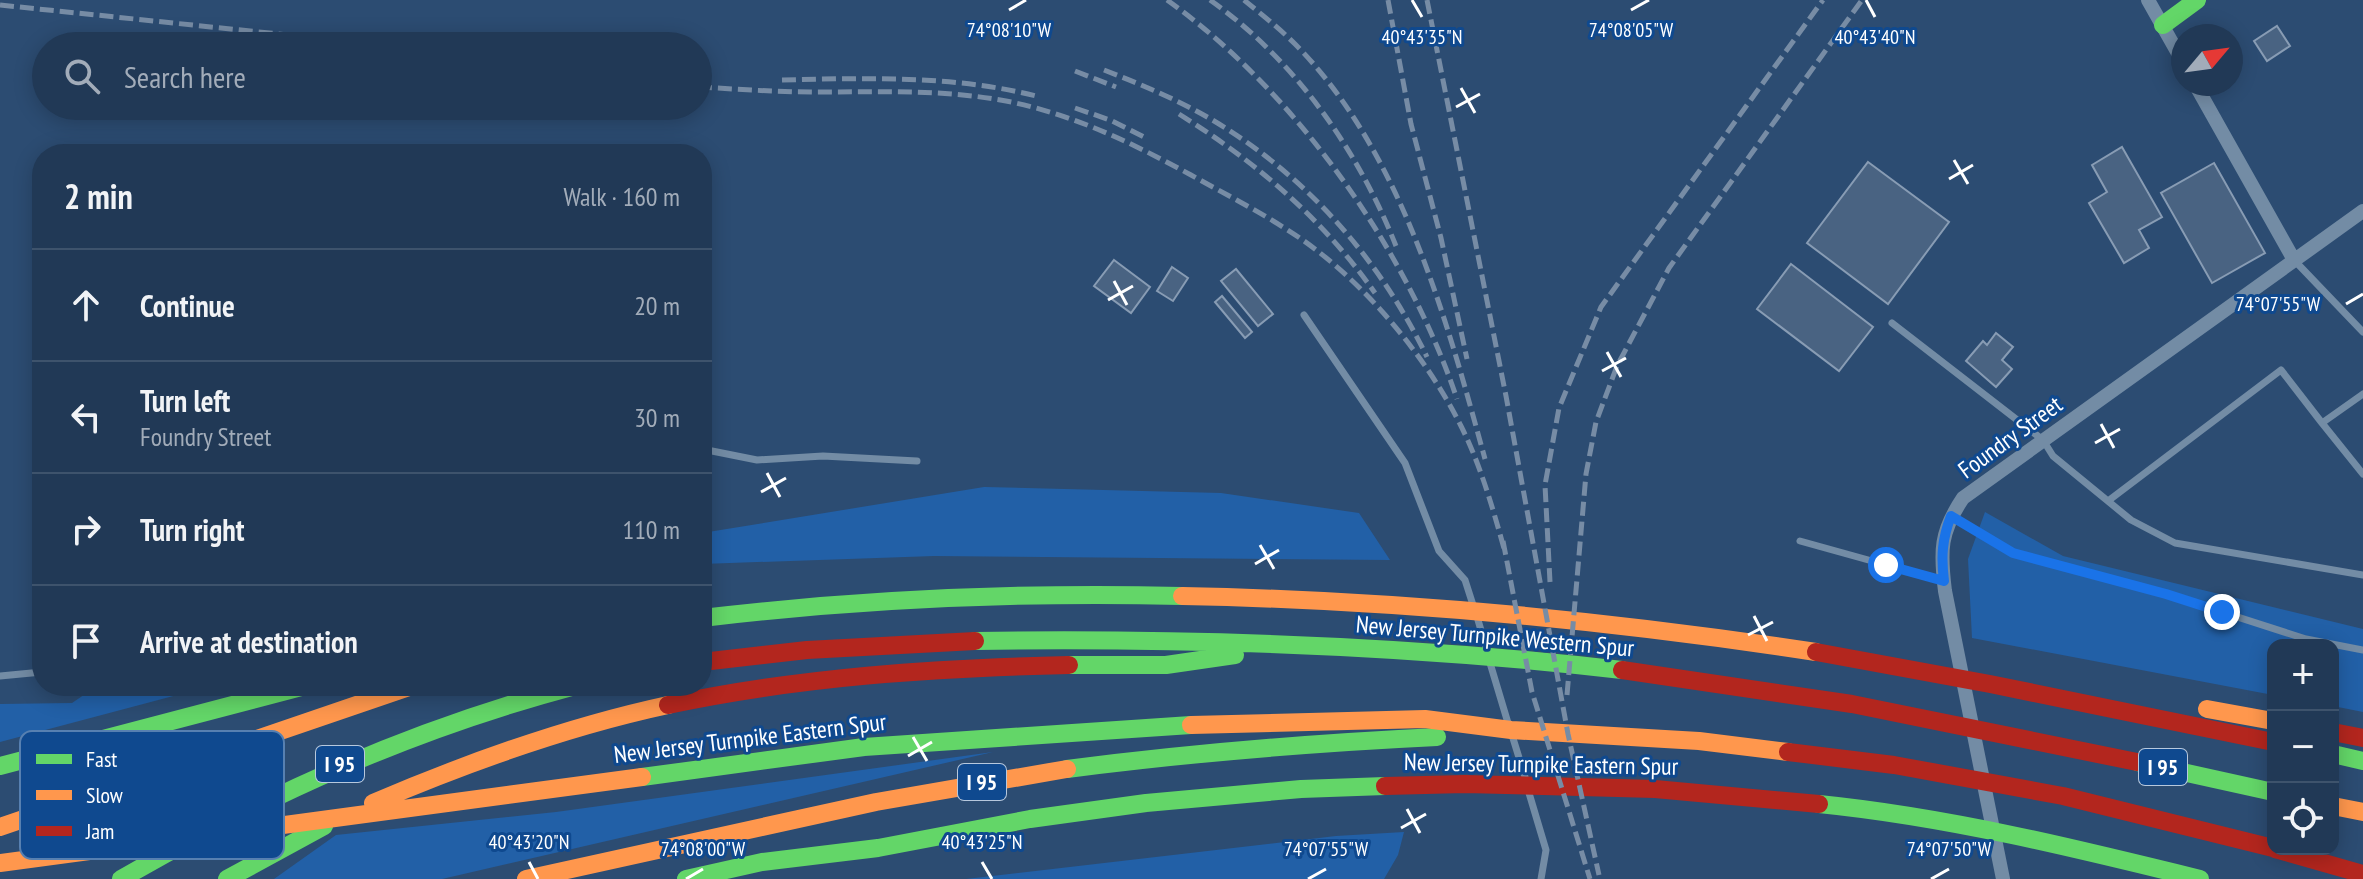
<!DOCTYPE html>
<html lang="en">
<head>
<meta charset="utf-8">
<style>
  :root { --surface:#213956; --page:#29405c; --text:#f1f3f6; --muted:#a2acb9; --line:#3e536c }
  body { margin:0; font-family:"PT Sans Narrow",sans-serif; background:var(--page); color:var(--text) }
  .controls { position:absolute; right:24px; bottom:24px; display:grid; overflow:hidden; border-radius:16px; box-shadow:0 4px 20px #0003 }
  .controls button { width:72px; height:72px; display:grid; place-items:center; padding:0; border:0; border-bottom:2px solid var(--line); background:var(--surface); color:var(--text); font:40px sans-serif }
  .compass { position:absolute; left:2171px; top:24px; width:72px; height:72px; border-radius:50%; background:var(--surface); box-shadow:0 4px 20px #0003; rotate:61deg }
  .stop { position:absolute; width:24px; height:24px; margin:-18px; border:6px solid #1a73e8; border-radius:50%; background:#fff }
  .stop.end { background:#1a73e8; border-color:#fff; box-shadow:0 2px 8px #0008 }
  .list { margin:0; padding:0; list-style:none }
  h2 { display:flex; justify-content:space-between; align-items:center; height:104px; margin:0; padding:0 32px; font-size:34px }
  h2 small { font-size:26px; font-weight:400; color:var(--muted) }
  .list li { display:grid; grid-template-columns:52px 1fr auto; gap:24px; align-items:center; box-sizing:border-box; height:112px; padding:0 32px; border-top:2px solid var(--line) }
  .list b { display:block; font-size:30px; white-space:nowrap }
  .list p { margin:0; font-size:26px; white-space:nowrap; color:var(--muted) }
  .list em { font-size:26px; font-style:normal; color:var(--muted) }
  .icon { flex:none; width:44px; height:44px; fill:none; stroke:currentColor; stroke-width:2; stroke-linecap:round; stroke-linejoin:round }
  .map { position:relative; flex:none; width:2363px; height:879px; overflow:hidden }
  .search { position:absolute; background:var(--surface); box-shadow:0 4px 20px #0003; left:32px; top:32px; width:680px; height:88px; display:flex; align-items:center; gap:20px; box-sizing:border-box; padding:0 28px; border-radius:44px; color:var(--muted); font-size:30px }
  .panel { position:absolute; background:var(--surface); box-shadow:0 4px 20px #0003; left:32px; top:144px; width:680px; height:552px; border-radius:32px }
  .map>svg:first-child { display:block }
</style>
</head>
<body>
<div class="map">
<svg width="2363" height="879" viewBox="0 0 2363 879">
  <rect width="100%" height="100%" fill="#2c4c72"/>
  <path fill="#2260a7" d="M984,487L1221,493L1359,513L1390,560L934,556L702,564V533Z
    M1985,512L2063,556L2363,629V712L2333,706V645H2273V695L1972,638L1968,559Z
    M97,686H211L0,742V704L72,703Z
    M993,752L442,879H274L336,835L556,812Z
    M1404,832L1398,855L1384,879H966L1336,836Z"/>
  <path fill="#496382" stroke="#889cb4" stroke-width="2" d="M2277,26L2290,46L2267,61L2254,41Z
    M2122,147L2162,217L2139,230L2149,248L2124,263L2089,203L2107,192L2092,165Z
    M1868,162L1949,222L1888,304L1807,243Z
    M2214,163L2265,253L2212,283L2161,193Z
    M1114,260L1150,287L1131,313L1094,286Z
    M1791,264L1873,327L1839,371L1757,309Z
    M1172,267L1188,278L1173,301L1157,291Z
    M1236,269L1273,314L1258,326L1221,281Z
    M1222,296L1252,332L1245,338L1215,302Z
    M1996,333L2013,347L2002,360L2012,369L1996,387L1966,361L1983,341L1987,345Z"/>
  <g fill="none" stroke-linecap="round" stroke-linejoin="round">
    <path stroke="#738ca5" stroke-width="7" d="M2294,260L2363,332
      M1304,315L1405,463L1439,551L1465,580L1473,605
      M1892,323L2043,440L2053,456L2131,520L2175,543L2363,575
      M2322,423L2363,474
      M702,449L757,460L823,456L917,461
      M2108,501L2281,370L2322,423L2363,394
      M1953,517L2013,553L2166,594L2306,639L2363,650
      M1800,541L1944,581
      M1478,620L1487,651
      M1490,663L1508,723
      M0,676L42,672
      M1512,735L1525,777
      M1529,793L1546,850L1541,879"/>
    <path stroke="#738ca5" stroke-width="14" d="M2148,0L2183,62
      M2195,84L2294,260
      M2003,879L1945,591C1940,551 1940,532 1963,498L2363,211"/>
    <path stroke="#63d668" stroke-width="18" d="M2163,25L2197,0
      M702,618C862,599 1021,592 1182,596
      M975,641C1191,638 1407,645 1622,670
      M1069,665H1166L1235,655
      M2333,754L2363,761
      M2137,762L2273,792
      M0,766L305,686
      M1067,769C1191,753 1313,743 1437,737
      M642,777L864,747L1191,725
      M1819,804C1948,817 2074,848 2200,879
      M121,879C269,794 410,730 575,686
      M227,879L324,826
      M686,879L762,862L878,848L1030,819L1146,803L1301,789L1385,786"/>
    <path stroke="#ff974d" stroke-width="18" d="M1182,596C1394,600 1607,620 1816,652
      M2207,709L2273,721
      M1191,725L1425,719L1511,730L1699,741L1788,752
      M373,803C469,762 566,727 668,705
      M2333,806L2363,812
      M0,827L412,686
      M0,863L642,777
      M526,879L876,802L1067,769"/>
    <path stroke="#b3261e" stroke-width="18" d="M1816,652L1990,684L2273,742
      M702,662L807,650L975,641
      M1622,670L1852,704L2137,762
      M668,705C800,677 934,668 1069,665
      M2333,732L2363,738
      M1788,752L1894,765L2063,796L2273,848
      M1385,786L1465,784L1655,789L1819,804
      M2275,849L2363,874"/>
    <path stroke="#778ca5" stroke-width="5" stroke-dasharray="14 6" stroke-linecap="butt" d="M1167,0C1295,91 1407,250 1457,399
      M1210,0C1295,60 1358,150 1396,246
      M1244,0C1261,14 1279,28 1295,44C1401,151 1446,317 1485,459
      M1388,0L1411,124L1441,238L1467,359
      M1427,0L1506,396L1568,734L1599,875
      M0,5L394,46
      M167,35L269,46
      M1104,70C1140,84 1176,99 1209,118C1305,174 1379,258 1427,357
      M1075,71L1116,87
      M782,80C868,78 956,75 1040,97
      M698,87C736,89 775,92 813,92C878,92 942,89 1006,101C1073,114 1132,143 1191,175C1223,193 1255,209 1286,229C1357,273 1424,352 1461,426C1481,466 1493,509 1505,552
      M1075,108L1110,120L1148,139
      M1179,114C1256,162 1322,218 1375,293
      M1503,541L1532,692L1590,879
      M1550,582L1545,485L1559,408L1601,307L1823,0
      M1567,695L1586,474L1596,422L1617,366L1669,268L1862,0"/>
  </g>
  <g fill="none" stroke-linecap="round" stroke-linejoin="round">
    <path stroke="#1a73e8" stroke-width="10" d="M1886,565L1944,581C1941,557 1942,539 1951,516L2013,553L2166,594L2222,612"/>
  </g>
  <path fill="none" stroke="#fff" stroke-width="3" d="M1412,0L1422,17M1866,0L1875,17M1009,10L1026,0M1631,10L1649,0M1461,88L1475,113M1456,107L1480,94M1954,160L1968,184M1949,179L1973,165M1114,281L1127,305M1108,300L1133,286M2346,304L2363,294M1607,352L1621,377M1602,371L1626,358M2101,424L2114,448M2095,443L2120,429M767,473L780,497M761,492L786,478M1260,545L1274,569M1255,564L1279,550M1754,616L1767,641M1748,635L1773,622M913,737L927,761M908,756L932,742M1407,809L1420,833M1401,828L1426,814M529,862L538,879M982,862L992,879M686,879L703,869M1308,879L1326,869M1931,879L1949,869"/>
  <g text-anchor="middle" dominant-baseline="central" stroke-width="6" stroke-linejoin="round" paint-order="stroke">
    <g fill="#0f498f" stroke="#b7c8dd" stroke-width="2">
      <rect x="316" y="746" width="48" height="36" rx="6"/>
      <rect x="2139" y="749" width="48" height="36" rx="6"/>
      <rect x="958" y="764" width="48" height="36" rx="6"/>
    </g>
    <g font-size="22" font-weight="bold" fill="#fff">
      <text x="340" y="764">I 95</text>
      <text x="2163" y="767">I 95</text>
      <text x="982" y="782">I 95</text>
    </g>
    <g font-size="24" fill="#fff" stroke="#0f498f">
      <text transform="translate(2010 437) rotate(-36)">Foundry Street</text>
      <text transform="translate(1495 636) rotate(5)">New Jersey Turnpike Western Spur</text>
      <text transform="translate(750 738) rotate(-7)">New Jersey Turnpike Eastern Spur</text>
      <text transform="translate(1541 764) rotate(1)">New Jersey Turnpike Eastern Spur</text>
    </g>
  </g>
  <rect x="20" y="731" width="264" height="128" rx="12" fill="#0f498f" stroke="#5780b1" stroke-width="2"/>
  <rect x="36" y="754" width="36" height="10" fill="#63d668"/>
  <rect x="36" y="790" width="36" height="10" fill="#ff974d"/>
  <rect x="36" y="826" width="36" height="10" fill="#b3261e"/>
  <g font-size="22" fill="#fff">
    <text x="86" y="767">Fast</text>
    <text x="86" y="803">Slow</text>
    <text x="86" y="839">Jam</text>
  </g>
  <g font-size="20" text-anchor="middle" fill="#fff" stroke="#0f498f" stroke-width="6" stroke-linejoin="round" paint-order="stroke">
    <text x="1009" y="37">74°08'10"W</text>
    <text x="1631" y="37">74°08'05"W</text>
    <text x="1422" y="44">40°43'35"N</text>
    <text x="1875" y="44">40°43'40"N</text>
    <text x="2278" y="311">74°07'55"W</text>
    <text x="529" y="849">40°43'20"N</text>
    <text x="982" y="849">40°43'25"N</text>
    <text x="703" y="856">74°08'00"W</text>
    <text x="1326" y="856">74°07'55"W</text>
    <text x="1949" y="856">74°07'50"W</text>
  </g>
</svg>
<div class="controls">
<button>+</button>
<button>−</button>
<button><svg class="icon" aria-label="locate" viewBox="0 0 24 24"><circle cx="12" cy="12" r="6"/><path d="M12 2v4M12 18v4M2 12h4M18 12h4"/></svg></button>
</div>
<svg class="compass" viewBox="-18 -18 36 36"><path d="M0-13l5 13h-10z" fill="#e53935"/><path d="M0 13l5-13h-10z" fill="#a2acb9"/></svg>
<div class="stop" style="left:1886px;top:565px"></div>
<div class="stop end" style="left:2222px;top:612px"></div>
<div class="search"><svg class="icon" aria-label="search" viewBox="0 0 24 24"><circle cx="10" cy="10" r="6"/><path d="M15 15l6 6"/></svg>Search here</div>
<section class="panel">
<h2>2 min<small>Walk · 160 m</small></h2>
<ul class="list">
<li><svg class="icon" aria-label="ahead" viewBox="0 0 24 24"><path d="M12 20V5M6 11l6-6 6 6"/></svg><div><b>Continue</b></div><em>20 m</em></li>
<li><svg class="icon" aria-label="left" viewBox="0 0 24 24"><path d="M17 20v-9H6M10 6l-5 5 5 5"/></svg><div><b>Turn left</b><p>Foundry Street</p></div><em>30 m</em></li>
<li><svg class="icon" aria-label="right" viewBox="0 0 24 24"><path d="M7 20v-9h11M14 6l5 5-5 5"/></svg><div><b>Turn right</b></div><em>110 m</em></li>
<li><svg class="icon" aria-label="arrive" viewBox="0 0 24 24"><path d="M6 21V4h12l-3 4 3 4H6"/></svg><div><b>Arrive at destination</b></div></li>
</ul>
</section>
</div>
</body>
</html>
